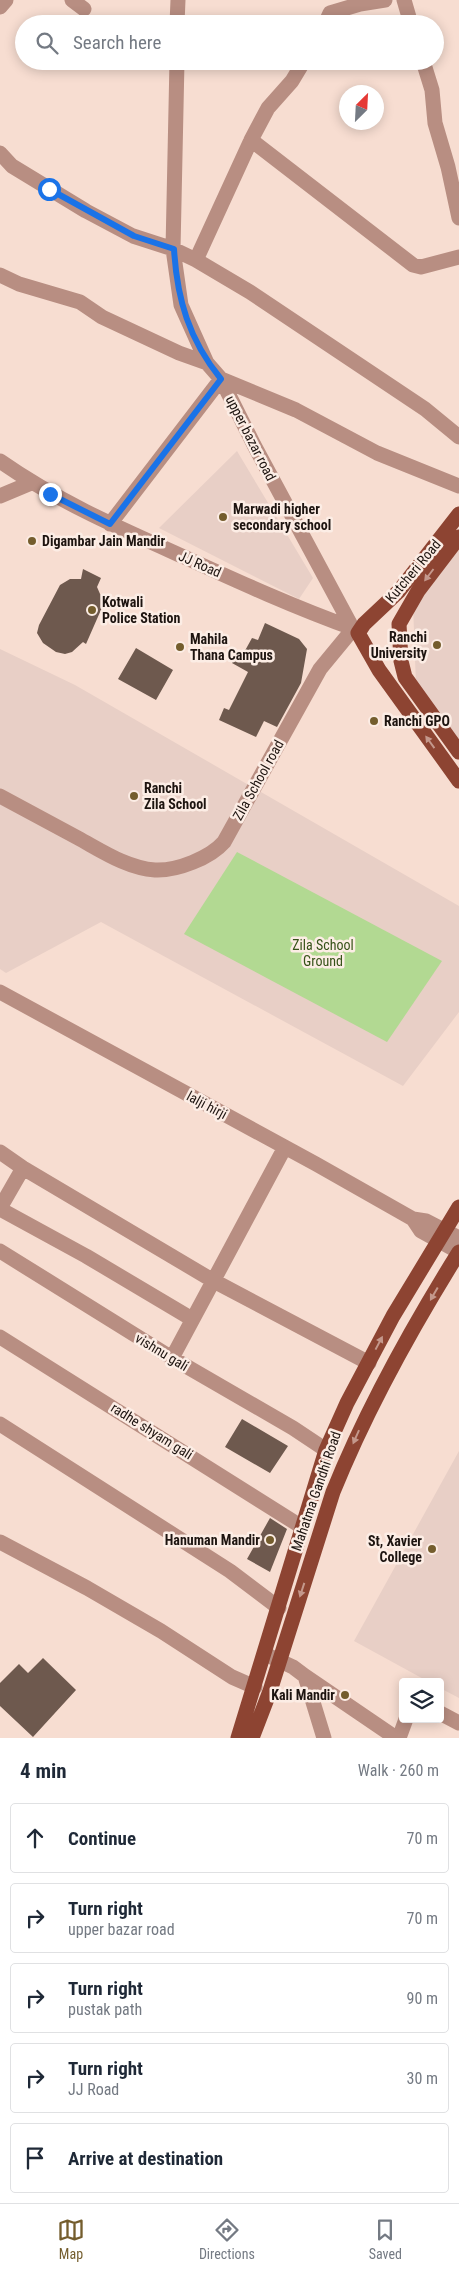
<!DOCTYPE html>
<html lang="en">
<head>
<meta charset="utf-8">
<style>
  :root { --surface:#fff; --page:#f6f6f7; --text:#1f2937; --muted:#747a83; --line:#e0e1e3; --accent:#745d2d }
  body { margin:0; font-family:"Roboto Condensed",sans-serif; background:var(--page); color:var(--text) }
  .controls { position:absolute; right:15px; bottom:15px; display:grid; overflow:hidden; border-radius:5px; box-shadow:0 2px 12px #0003 }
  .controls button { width:45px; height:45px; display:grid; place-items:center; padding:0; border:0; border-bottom:1px solid var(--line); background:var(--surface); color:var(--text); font:25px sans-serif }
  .compass { position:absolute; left:339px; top:85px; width:45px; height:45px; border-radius:50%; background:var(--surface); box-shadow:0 2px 12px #0003; rotate:24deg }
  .stop { position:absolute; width:15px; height:15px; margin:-11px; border:4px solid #1a73e8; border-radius:50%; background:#fff }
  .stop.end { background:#1a73e8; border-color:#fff; box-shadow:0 1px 5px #0008 }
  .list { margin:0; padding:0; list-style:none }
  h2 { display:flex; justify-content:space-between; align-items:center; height:65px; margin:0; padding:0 20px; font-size:21px }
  h2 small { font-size:16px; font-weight:400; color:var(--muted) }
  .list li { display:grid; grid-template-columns:32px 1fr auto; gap:15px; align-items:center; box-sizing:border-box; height:70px; margin:0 10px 10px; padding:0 10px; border:1px solid var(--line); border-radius:5px }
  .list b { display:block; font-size:19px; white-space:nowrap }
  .list p { margin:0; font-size:16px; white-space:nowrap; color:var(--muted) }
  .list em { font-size:16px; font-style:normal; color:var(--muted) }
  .icon { flex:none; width:28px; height:28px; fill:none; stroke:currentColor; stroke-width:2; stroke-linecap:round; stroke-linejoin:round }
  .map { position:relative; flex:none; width:459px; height:1738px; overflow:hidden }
  .search { position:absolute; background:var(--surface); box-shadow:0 2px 12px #0003; left:15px; right:15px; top:15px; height:55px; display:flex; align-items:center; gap:12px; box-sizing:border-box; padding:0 18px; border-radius:28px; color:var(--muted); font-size:19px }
  .sheet { height:465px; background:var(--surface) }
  nav { display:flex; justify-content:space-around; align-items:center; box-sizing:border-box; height:70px; border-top:1px solid var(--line); background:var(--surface); font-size:14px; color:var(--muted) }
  nav a { display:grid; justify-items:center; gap:2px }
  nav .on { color:var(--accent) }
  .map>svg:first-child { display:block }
</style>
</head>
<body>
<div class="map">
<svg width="459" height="1738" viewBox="0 0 459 1738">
  <rect width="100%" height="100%" fill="#f7ddd1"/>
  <path fill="#e8cfc6" d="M237,451L313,578L299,599L159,528Z
    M459,544V744L416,685L413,605Z
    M0,649L75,685L459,906V1012L403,1086L101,922L6,973L0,969Z
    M459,1451V1698L440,1688V1682H429L354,1641Z"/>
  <path fill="#b2d992" d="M237,852L442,961L387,1042L184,934Z"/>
  <path fill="#6e594e" d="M83,569L101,578L97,587L104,603L86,644L83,642L72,652L65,654L56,652L43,643L37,633L39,625L60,585L70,579H81Z
    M265,623L299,639L307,649L301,683L277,727L264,721L256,737L219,720L224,708L229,710L248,672L232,663L236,653L242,656L252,638L258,640Z
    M136,648L173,670L156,700L118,679Z
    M242,1419L288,1446L270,1473L225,1447Z
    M270,1518L287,1529L270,1572L247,1559Z
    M43,1658L76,1690L33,1737L0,1706V1683L19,1664L28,1673Z"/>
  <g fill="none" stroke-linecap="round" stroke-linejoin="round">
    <path stroke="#b88e82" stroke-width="15" d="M72,0L84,9
      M404,0L411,24
      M0,7L6,0
      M177,24L178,0
      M325,24L330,13L360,4L385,0
      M177,61L173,249L181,305L207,363L221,379L254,445L353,629
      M423,61L432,90L435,123L448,167L459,218
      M251,140L413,265L421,267L459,257
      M0,153L12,166L86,211L133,236L173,249L196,260L250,292L425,409L459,437
      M196,260L251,140L268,108L292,81L304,61
      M0,275L19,284L80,302L102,317L179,353L207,363
      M0,461C57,501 119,528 182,556C239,582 296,608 355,629
      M0,496L31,483
      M110,524L221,379L296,410L377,453L459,486
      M0,796C26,810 52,824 78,838C102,851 127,868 155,870C177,871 210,858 224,842L320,669L353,629
      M0,992L316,1164L413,1219L426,1221L459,1238
      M0,1152L23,1168L212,1280L369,1363
      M0,1208L23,1168
      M0,1209L86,1256L192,1319
      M413,1219L421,1231L459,1252
      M0,1251L172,1358L293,1428L326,1450
      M0,1337L302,1527
      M172,1358L285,1147
      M0,1424L230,1571L279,1608
      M0,1542L87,1588L161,1631L232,1677L255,1687
      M265,1654L293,1667L305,1676L324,1738
      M305,1676L396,1738
      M440,1713L459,1723
      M399,1738L406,1719"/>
    <path stroke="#8d4432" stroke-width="15" d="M459,514L399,591L364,624L358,633L379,670L459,781
      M459,537L418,591L399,624L401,661L405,677L459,752
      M238,1738L326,1450L347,1403L393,1316L459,1207
      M252,1738L270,1691L333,1492C367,1408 411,1329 459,1252"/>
  </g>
  <defs><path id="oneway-solid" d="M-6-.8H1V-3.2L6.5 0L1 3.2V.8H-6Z" transform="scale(1.25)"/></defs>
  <g fill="#c4988c">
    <use href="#oneway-solid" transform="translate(429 575) rotate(127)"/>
    <use href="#oneway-solid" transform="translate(430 742) rotate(-126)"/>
    <use href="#oneway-solid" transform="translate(434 1294) rotate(120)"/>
    <use href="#oneway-solid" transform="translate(379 1343) rotate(-62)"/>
    <use href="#oneway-solid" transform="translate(356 1437) rotate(114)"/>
    <use href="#oneway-solid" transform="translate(302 1590) rotate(108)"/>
  </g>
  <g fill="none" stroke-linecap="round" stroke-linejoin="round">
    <path stroke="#1a73e8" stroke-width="6" d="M49,189L134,236L174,249C177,299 189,340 221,379L110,524L50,494"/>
  </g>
  <g fill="#745d2d" stroke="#fcede5" stroke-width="2">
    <circle cx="223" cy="517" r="5"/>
    <circle cx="32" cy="541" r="5"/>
    <circle cx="92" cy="610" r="5"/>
    <circle cx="437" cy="645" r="5"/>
    <circle cx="180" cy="647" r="5"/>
    <circle cx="374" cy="721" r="5"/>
    <circle cx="134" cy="796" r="5"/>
    <circle cx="270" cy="1540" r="5"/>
    <circle cx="432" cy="1549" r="5"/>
    <circle cx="345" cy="1695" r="5"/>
  </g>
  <g text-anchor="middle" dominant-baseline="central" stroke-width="5" stroke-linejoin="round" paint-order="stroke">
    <g font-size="14" fill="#1d1410" stroke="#fcede5">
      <text transform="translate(251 438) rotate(63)">upper bazar road</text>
      <text transform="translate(200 564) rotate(24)">JJ Road</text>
      <text transform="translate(413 571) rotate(-50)">Kutcheri Road</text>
      <text transform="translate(258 780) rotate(-61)">Zila School road</text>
      <text transform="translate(207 1105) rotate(28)">lalji hirji</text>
      <text transform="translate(162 1352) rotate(31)">vishnu gali</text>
      <text transform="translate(152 1431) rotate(32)">radhe shyam gali</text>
      <text transform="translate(316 1491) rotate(-71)">Mahatma Gandhi Road</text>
    </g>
    <g font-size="14" font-weight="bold" fill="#1d1410" stroke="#fcede5" text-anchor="start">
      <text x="233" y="509">Marwadi higher<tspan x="233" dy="16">secondary school</tspan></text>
      <text x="42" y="541">Digambar Jain Mandir</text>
      <text x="102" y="602">Kotwali<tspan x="102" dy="16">Police Station</tspan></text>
      <text x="427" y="637" text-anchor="end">Ranchi<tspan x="427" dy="16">University</tspan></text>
      <text x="190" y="639">Mahila<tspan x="190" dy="16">Thana Campus</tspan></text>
      <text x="384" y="721">Ranchi GPO</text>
      <text x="144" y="788">Ranchi<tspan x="144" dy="16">Zila School</tspan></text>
      <text x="260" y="1540" text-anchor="end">Hanuman Mandir</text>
      <text x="422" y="1541" text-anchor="end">St, Xavier<tspan x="422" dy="16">College</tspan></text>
      <text x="335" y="1695" text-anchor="end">Kali Mandir</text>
    </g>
    <g font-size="14" fill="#365218" stroke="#fcede5">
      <text x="323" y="945">Zila School<tspan x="323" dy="16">Ground</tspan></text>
    </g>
  </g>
</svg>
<div class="controls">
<button><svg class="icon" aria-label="layers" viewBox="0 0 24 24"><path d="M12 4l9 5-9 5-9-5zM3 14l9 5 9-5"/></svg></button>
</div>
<svg class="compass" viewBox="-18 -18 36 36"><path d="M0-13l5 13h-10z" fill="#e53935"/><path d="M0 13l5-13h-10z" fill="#747a83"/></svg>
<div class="stop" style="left:49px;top:189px"></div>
<div class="stop end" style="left:50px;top:494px"></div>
<div class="search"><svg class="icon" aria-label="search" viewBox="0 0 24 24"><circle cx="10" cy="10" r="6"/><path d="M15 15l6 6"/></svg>Search here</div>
</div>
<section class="sheet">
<h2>4 min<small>Walk · 260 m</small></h2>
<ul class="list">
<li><svg class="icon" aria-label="ahead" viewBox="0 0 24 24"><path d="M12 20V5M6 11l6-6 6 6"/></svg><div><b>Continue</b></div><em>70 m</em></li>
<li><svg class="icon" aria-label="right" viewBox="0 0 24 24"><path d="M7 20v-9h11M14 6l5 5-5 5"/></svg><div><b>Turn right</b><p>upper bazar road</p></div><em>70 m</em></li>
<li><svg class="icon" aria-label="right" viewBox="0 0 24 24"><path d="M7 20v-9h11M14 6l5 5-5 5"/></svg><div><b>Turn right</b><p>pustak path</p></div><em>90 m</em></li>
<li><svg class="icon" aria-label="right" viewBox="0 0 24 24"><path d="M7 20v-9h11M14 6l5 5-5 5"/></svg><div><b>Turn right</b><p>JJ Road</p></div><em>30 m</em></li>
<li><svg class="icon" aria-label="arrive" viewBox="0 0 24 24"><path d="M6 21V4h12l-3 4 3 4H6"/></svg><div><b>Arrive at destination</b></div></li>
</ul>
</section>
<nav>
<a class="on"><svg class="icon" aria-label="map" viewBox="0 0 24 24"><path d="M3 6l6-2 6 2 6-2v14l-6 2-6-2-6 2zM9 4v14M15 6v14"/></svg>Map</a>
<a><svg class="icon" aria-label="directions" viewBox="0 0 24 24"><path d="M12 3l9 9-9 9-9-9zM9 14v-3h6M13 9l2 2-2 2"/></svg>Directions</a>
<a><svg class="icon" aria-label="saved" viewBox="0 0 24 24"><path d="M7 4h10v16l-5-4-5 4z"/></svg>Saved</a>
</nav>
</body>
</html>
